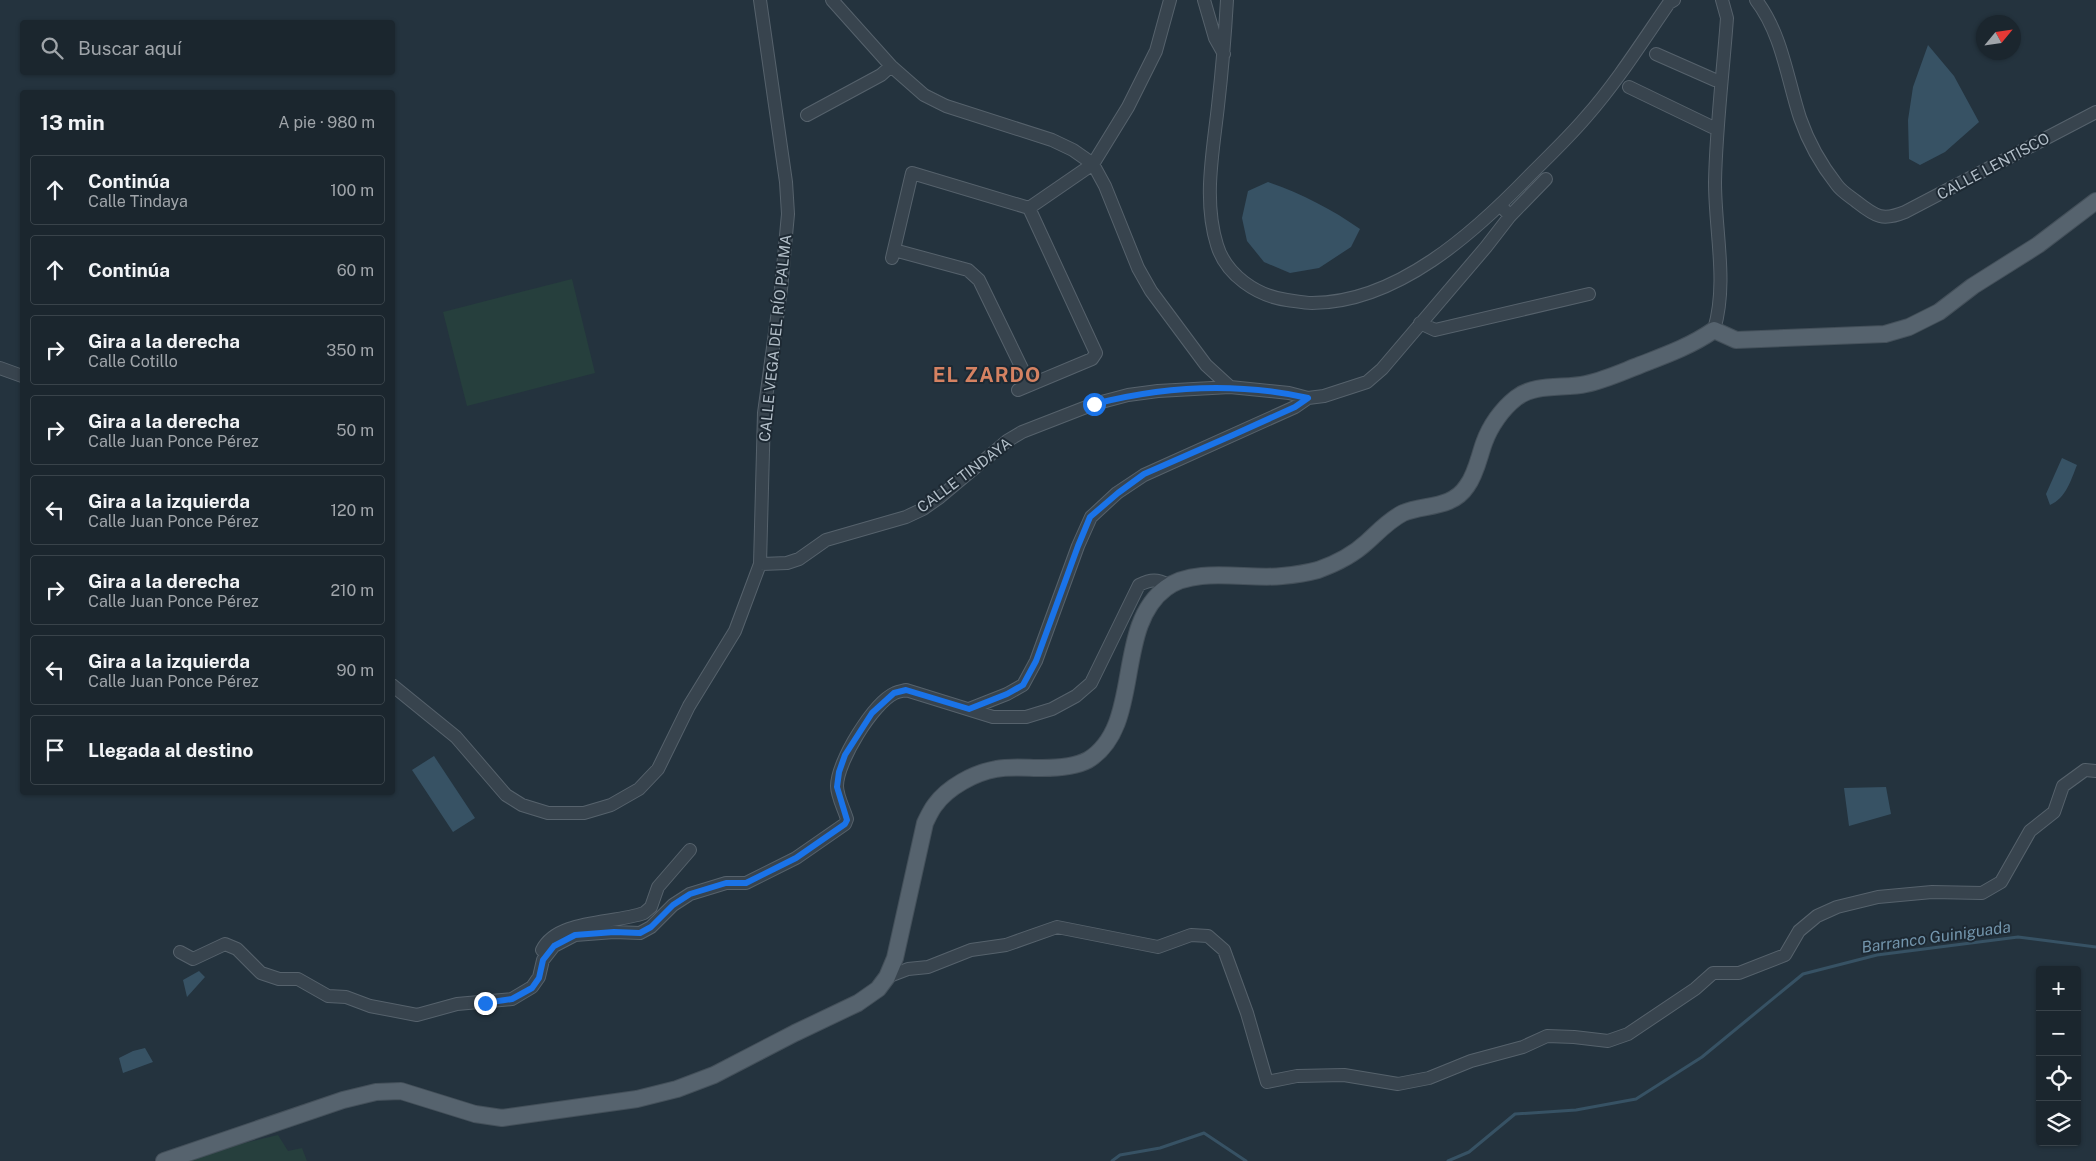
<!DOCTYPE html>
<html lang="es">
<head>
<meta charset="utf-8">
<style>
  :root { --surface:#1b262e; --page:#28323a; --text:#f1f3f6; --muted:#a0a5aa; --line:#39434a }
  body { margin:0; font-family:"Public Sans",sans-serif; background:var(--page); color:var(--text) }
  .controls { position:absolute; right:15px; bottom:15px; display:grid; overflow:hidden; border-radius:5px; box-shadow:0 1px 4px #0004 }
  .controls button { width:45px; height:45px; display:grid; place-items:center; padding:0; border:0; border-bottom:1px solid var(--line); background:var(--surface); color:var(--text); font:25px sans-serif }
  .compass { position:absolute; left:1976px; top:15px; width:45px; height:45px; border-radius:50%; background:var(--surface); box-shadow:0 1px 4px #0004; rotate:61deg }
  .stop { position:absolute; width:15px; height:15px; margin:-11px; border:4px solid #1a73e8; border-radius:50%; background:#fff }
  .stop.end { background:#1a73e8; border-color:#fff; box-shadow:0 1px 5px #0008 }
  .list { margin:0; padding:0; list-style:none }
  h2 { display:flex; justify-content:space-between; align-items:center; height:65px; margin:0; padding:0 20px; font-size:21px }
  h2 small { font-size:16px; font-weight:400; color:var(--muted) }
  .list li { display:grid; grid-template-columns:32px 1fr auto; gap:15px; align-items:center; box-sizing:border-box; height:70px; margin:0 10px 10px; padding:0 10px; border:1px solid var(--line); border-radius:5px }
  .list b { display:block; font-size:19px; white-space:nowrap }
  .list p { margin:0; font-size:16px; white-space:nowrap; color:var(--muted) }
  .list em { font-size:16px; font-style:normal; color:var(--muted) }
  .icon { flex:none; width:28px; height:28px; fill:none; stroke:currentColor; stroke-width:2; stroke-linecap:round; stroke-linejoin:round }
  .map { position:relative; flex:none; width:2096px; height:1161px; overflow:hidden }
  .search { position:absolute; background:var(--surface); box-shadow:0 1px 4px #0004; left:20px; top:20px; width:375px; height:55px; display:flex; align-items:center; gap:12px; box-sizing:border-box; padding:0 18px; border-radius:5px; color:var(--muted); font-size:19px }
  .panel { position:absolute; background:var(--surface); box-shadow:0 1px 4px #0004; left:20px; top:90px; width:375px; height:705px; border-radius:5px }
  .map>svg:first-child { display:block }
</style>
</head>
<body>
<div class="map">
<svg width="2096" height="1161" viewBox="0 0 2096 1161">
  <rect width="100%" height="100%" fill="#24333e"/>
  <path fill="#263f3d" d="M572,279L595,373L467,406L443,312Z
    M278,1135L288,1151L302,1148L307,1161H182L223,1148Z"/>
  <path fill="#375264" d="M1928,45L1954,76L1979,122L1945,152L1920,165L1909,159L1908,120L1913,87Z
    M1268,182C1300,193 1332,209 1360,229L1351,247L1319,268L1290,273L1264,262L1247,241L1242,218L1248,191Z
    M2062,458L2077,465C2071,480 2066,498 2050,505L2046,494Z
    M434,756L475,818L453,832L412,770Z
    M1886,787L1891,814L1849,826L1844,788Z
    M199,971L205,977L187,997L183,980Z
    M145,1048L153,1062L123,1073L119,1058L133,1051Z"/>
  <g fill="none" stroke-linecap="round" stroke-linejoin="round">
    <path stroke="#375264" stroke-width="3" d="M1112,1161L1120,1155L1160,1148L1204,1133L1246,1161
      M1448,1161L1469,1152L1515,1114L1576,1110L1636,1099L1702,1057L1803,974L1877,955L2018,937L2096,947"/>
    <defs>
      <path id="minor" d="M832,0L891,66L924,95L946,106L1052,140L1073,150L1093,164L1105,186L1138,268L1151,291L1206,365L1230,387L1289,393L1308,398L1324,396L1367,382L1382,369L1486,247L1510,216L1501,206
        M1204,0L1215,38L1224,54
        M1227,0C1225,35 1222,71 1218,106C1213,152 1203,200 1217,245C1226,275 1257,296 1287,300C1295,301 1304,303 1312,303C1397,303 1475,232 1530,175C1549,156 1569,137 1586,117C1617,82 1642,42 1669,3L1674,0
        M1756,0C1782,34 1787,78 1800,118C1808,141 1822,166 1837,185C1842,192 1851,197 1857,202C1876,217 1883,221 1905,212L2096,112
        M1656,54L1715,80
        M1629,87L1712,127
        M807,115L881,75L891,66
        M1029,208L1093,164L1128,107L1156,51L1170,0
        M1510,216L1546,179
        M894,250L968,270L979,280L1030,385
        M892,258L912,173L1029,208L1096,353L1092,359L1018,390
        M1420,323L1435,330L1589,294
        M1714,330C1728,282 1715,232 1715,182C1716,128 1723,73 1727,18L1722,0
        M0,368L22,376
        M760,564L787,563L799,559L826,540L906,517L923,509L940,497L1007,441L1022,432L1094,404L1128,395L1158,391L1230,387
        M392,685L456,737L506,795L522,805L548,813H584L611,805L639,789L658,769L689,706L735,631L760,564L764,413L781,289L788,214L786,182L760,0
        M969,709L1007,694L1023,685L1036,661L1078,546L1091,517L1117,493L1144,475L1295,407L1308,398
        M542,950C557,919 614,924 644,913L651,907L658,887L690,850
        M180,952L193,959L225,944L237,949L261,973L279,979H298L328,996L346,997L370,1006L417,1015L457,1004L512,999L532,987L539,977L543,960L554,946L575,935L614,932L640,933L651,927L673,905L690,894L726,883H746L796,858L845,824L847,819C844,809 837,796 837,786C837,762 873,703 895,693C899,691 903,691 906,690L993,717H1026L1052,709L1076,696L1091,683L1139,585C1151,579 1157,579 1169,585
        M887,977L908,969L928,967L971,950L1006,945L1057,927L1158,947L1191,935L1208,936L1224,950L1247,1013L1267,1082L1297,1076L1344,1075L1398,1084L1429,1078L1471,1061L1523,1047L1547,1036L1574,1037L1608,1041L1628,1034L1695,989L1713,973H1739L1785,955L1799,931L1817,916L1837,907L1878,897L1932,892L1982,893L2001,882L2030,831L2054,812L2063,786L2085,770L2096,771"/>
      <path id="major" d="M164,1161L343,1100L376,1092L401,1091L475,1114L502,1118L637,1099L677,1089L714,1075L795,1033L858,1003L878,989L887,977L895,958L925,823C928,817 931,810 935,805C948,787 974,773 996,769C1010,766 1028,768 1042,768C1056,768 1075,767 1088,760C1144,726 1113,627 1166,588C1195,566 1248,580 1282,576C1293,575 1307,573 1318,570C1335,564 1353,555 1367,542C1378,532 1389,520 1403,513C1425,504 1452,509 1467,486C1476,474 1479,457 1484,443C1490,426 1502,409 1516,398C1535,383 1564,389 1586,384C1605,380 1622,372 1640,365C1666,355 1691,346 1714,330L1736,340L1885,334L1909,327L1939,312L1973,286L2038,245L2096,201"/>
    </defs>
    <use href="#minor" stroke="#56626c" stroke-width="14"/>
    <use href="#major" stroke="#44505a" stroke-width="18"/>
    <use href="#minor" stroke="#38444e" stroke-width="12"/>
    <use href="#major" stroke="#56636e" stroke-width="16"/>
  </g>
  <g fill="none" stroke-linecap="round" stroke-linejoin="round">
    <path stroke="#1a73e8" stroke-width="6" d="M485,1003L512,999L532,988L539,978L543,960L554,946L575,935L614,932L640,933L651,927L673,905L690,894L726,883H746L796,858L845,824L847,820L837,787L839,772L845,755L872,713L894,693L906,690L969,709L1007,694L1023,685L1036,661L1078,546L1090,517L1118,493L1144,474L1233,435L1295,407L1308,398C1237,382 1164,386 1094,404"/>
  </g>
  <g text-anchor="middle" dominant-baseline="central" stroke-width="4" stroke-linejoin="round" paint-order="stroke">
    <g font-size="15" fill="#b3bfc9" stroke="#1d2933">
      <text transform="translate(1993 166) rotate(-28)">CALLE LENTISCO</text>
      <text transform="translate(775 338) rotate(-84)">CALLE VEGA DEL RÍO PALMA</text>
      <text transform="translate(964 475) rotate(-37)">CALLE TINDAYA</text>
    </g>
    <g font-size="16" font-style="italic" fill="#7395ac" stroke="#1d2933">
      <text transform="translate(1936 937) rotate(-8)">Barranco Guiniguada</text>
    </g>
    <g font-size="20" font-weight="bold" letter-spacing="1" fill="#d58262" stroke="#1d2933">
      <text x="987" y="375">EL ZARDO</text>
    </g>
  </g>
</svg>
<div class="controls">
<button>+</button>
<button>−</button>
<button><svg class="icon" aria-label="locate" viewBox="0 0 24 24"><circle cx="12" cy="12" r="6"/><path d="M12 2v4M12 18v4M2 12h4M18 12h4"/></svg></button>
<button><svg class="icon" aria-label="layers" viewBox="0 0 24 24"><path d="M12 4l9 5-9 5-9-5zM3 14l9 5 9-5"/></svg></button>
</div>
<svg class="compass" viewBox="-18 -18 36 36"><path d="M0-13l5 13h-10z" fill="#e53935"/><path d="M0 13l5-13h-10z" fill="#a0a5aa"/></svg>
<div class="stop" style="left:1094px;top:404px"></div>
<div class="stop end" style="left:485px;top:1003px"></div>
<div class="search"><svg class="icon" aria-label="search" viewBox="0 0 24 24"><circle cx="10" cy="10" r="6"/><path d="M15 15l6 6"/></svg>Buscar aquí</div>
<section class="panel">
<h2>13 min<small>A pie · 980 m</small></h2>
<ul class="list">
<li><svg class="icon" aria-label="ahead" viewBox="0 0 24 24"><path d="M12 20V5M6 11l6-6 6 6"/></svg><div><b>Continúa</b><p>Calle Tindaya</p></div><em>100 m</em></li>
<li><svg class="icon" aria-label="ahead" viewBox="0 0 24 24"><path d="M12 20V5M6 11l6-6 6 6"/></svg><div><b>Continúa</b></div><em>60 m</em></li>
<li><svg class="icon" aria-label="right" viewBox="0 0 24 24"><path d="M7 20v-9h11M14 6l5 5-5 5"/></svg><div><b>Gira a la derecha</b><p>Calle Cotillo</p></div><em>350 m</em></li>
<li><svg class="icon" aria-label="right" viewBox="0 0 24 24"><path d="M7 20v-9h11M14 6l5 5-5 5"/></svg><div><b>Gira a la derecha</b><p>Calle Juan Ponce Pérez</p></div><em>50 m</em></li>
<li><svg class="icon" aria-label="left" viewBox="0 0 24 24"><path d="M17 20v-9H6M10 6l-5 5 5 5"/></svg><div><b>Gira a la izquierda</b><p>Calle Juan Ponce Pérez</p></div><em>120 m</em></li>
<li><svg class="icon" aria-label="right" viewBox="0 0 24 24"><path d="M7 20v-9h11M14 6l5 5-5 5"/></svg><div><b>Gira a la derecha</b><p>Calle Juan Ponce Pérez</p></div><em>210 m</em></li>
<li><svg class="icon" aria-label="left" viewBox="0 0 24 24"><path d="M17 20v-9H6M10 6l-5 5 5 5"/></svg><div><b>Gira a la izquierda</b><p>Calle Juan Ponce Pérez</p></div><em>90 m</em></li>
<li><svg class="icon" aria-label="arrive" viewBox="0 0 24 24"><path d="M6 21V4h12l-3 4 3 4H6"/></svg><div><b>Llegada al destino</b></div></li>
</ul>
</section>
</div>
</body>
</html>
